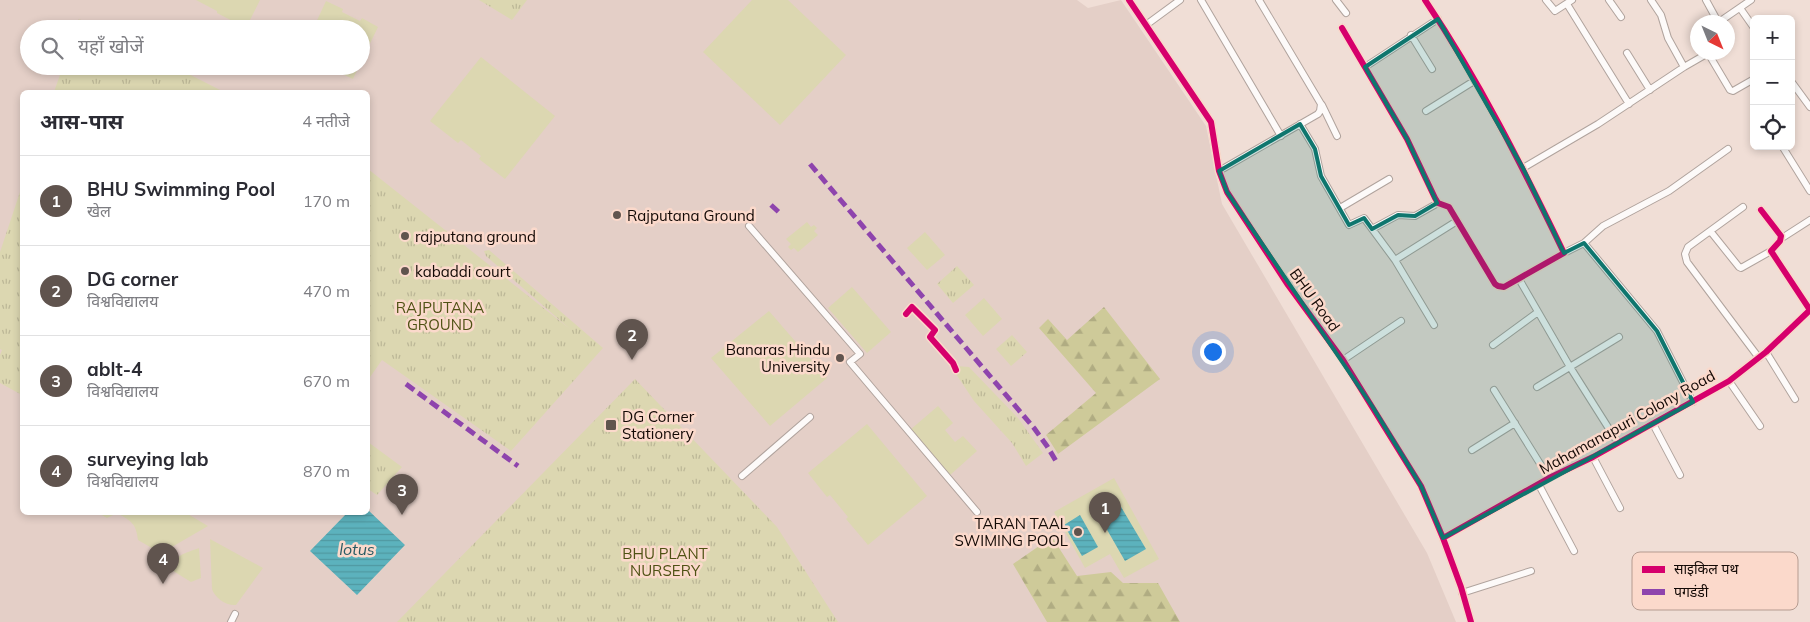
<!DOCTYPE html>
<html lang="hi">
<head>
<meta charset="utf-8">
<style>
  :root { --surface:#fff; --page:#f7f7f7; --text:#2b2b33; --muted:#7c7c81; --line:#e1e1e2; --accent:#60544e }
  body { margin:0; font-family:Mulish,"Noto Sans Devanagari",sans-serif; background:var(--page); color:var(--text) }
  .controls { position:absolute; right:15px; top:15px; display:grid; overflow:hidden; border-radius:8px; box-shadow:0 2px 8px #0003 }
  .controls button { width:45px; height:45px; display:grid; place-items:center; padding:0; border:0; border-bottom:1px solid var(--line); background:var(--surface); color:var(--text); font:25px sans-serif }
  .compass { position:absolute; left:1690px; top:15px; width:45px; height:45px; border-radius:50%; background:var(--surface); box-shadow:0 2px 8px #0003; rotate:137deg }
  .you { position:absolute; left:1212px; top:351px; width:18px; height:18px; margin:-12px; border:4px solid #fff; border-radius:50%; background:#1a73e8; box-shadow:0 0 0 8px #1a73e833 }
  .badge { display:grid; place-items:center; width:32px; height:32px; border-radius:50%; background:var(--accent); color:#fff; font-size:16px; font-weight:700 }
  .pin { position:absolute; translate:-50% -41px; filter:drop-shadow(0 1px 2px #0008) }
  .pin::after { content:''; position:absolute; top:26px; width:18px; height:15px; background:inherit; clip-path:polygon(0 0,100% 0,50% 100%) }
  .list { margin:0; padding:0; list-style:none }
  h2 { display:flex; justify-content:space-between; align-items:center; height:65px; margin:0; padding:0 20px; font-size:21px }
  h2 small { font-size:16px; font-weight:400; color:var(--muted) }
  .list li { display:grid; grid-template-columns:32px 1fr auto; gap:15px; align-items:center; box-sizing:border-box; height:90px; padding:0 20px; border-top:1px solid var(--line) }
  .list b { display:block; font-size:19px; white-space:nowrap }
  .list p { margin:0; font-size:16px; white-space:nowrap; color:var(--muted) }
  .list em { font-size:16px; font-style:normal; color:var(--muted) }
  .icon { flex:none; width:28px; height:28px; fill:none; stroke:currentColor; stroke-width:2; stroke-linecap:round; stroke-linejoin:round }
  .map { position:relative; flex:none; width:1810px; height:622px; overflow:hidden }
  .search { position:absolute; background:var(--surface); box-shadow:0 2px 8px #0003; left:20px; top:20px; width:350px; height:55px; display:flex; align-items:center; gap:12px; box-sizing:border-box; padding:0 18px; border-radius:28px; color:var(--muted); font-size:19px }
  .panel { position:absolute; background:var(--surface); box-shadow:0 2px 8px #0003; left:20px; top:90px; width:350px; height:425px; border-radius:8px }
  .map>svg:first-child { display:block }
</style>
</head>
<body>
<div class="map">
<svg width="1810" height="622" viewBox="0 0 1810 622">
  <defs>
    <pattern id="forest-firs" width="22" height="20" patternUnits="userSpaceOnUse" patternTransform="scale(1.25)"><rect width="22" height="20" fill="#ceca99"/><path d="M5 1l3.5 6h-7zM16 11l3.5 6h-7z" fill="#b0ac82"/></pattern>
    <pattern id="park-tufts" width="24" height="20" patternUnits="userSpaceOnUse" patternTransform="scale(1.25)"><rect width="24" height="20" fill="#dcd7b1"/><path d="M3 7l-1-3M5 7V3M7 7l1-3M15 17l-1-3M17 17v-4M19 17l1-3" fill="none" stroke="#bcb797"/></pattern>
    <pattern id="water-rules" width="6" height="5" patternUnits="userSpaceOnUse" patternTransform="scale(1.25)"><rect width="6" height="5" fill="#5cb2bd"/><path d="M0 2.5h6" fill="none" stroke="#4f98a1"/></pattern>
  </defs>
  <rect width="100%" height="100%" fill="#f0ded6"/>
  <path fill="#e4cfc7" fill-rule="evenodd" d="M0,0H1077L1088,8L1121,0L1206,126L1222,204L1427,553L1456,622H0ZM29,29H361V66H29ZM22,92H368V512H22Z"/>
  <path fill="#dcd7b1" d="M196,0H260L246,28L217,13V11Z
    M752,0H788L846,55L780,125L703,52Z
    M326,1L343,9L342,12L360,21L362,18L378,27L361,62V29H313Z
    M481,57L555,116L505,179L479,159L481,156L461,140L458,143L430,121Z
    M341,66H359L353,79L338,72Z
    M807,222L811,227L814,225L817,228L814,231L818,235L798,252L794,248L791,250L788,247L791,244L786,239Z
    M925,232L945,255L927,270L907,248Z
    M852,287L891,332L867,353L828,308Z
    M984,298L1002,319L983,336L965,315Z
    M769,311L827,378L770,426L711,358Z
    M938,406L953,423L945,430L955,442L963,436L977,451L949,476L910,430Z
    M867,424L927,496L868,545L846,519L848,517L830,495L827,497L808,473Z
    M1114,478L1159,559L1124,578L1110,554L1085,568L1054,512Z
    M98,513H186L208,526L165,551H157L138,540C136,523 131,521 117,513L107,518Z
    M210,539L263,568L236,605C226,606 215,598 212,589Z
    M199,548L201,578L191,582L170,569C174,555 186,553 199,548Z"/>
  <path fill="url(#forest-firs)" d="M1104,307L1160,379L1058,454L1046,435L1096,393L1039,328L1048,319L1067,340Z
    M1052,537L1077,576L1111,572L1123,583H1158L1180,622H1047L1013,564Z"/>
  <path fill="url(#park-tufts)" d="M479,0H527L512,20Z
    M79,19L98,29H76Z
    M63,66H173L224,92H54Z
    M368,169L570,329L486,256L484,251L489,250L603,348L511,451L382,360L368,380Z
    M22,186V395L0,383V355L2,350L0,349V252Z
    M957,266L974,285L953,303L937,284Z
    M1012,335L1027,352L1011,366L996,349Z
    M957,366L969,367L1018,418L1043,453L1026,466L1012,443L974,401L956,374Z
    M635,379L777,527L838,622H397Z
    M368,442L402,467L377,495L368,489Z"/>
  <path fill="url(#water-rules)" d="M1114,495L1146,549L1125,561L1094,507Z
    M368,510L405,545L357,595L310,551L347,513L368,512Z
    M1080,515L1098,547L1082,556L1064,525Z"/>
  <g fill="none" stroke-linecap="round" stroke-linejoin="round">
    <defs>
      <path id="minor" d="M1129,0L1211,122L1219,171L1227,192L1288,285L1343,360L1421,486L1443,538L1461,587L1471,622
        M1201,0L1281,136
        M1336,0L1346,13
        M1546,0L1555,11L1572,0
        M1609,0L1621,17
        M1651,0L1661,15L1668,38L1684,67
        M1706,0L1718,22
        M1567,4L1629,104
        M1740,8L1754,28
        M1719,22L1751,0
        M1146,25L1180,0
        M1342,28L1407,139L1435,198L1438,203L1449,207L1495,284L1498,286L1504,287L1564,253C1522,166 1479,80 1425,0
        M1411,35L1432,69
        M1627,53L1650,90
        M1708,53L1730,90L1733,91L1754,79
        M1365,67L1438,19
        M1791,81L1810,107
        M1322,105L1337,136
        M1426,111L1474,81
        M1300,124L1315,149L1321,176L1349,225L1364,218L1395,260L1434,325
        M1782,146L1810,191
        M1523,168L1598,124L1684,67L1710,52
        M1219,171L1318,114L1320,111L1321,104L1259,0
        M1743,207L1688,247L1685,254L1687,262L1759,358
        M1340,208L1389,179
        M749,226L860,354L850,362L977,512
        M1372,229L1398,215L1415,216L1438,203
        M1711,232L1739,267L1741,268L1771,251
        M1782,238L1810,220
        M1584,243L1657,331L1693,402
        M1564,253L1584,243L1603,226L1669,191L1728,149
        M1395,260L1457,221
        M1519,279L1570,367L1618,443
        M1493,345L1538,312
        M1766,352L1795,399
        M1343,360L1401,321
        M1729,381L1760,426
        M1537,387L1619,337
        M1494,390L1549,478
        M1653,424L1680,475
        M1472,450L1515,423
        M1593,457L1620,508
        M742,476L810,417
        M1539,485L1574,551
        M1443,538L1549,478L1593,457L1729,381L1766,352L1810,310L1771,251L1780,241L1781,236L1761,210
        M1462,593L1531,571
        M231,622L235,614"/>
    </defs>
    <use href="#minor" stroke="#b0a39d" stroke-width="8"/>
    <use href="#minor" stroke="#fdfaf9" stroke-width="6"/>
    <path stroke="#8e44ad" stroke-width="5" stroke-dasharray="10 5" stroke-linecap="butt" d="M810,164L1034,428L1047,446L1056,461
      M771,205L782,215
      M406,384L518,466"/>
    <defs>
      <path id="cycleway" d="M1129,0L1211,122L1219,171L1227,192L1288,285L1343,360L1421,486L1443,538L1461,587L1471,622
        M1342,28L1407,139L1435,198L1438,203L1449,207L1495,284L1498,286L1504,287L1564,253C1522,166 1479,80 1425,0
        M906,314L912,307L935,330L930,337L953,363L956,370
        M1443,538L1549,478L1593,457L1729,381L1766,352L1810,310L1771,251L1780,241L1781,236L1761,210"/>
    </defs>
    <use href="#cycleway" stroke="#fbd9cb" stroke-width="9"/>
    <use href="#cycleway" stroke="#d6006c" stroke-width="6"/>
  </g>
  <path fill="#0f766e" fill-opacity="0.2" stroke="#0f766e" stroke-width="4" stroke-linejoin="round" d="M1438,19L1523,168L1564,253L1584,243L1657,331L1693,402L1443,538L1421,486L1372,406L1227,192L1219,171L1300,124L1315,149L1321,176L1349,225L1364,218L1372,229L1398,215L1415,216L1437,203L1407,139L1365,67Z"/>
  <g fill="#60544e" stroke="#fbd9cb" stroke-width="2">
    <circle cx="617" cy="215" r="5"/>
    <circle cx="405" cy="236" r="5"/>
    <circle cx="405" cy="271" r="5"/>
    <circle cx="840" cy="358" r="5"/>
    <rect x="605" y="419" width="12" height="12" rx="2.5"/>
    <circle cx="1078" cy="532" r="5"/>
  </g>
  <g text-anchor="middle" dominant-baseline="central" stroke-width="5" stroke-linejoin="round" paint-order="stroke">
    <g font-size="15" fill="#130905" stroke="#fbd9cb" text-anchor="start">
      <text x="627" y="215">Rajputana Ground</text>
      <text x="415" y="236">rajputana ground</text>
      <text x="415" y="271">kabaddi court</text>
      <text x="830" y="349" text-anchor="end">Banaras Hindu<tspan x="830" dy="17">University</tspan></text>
      <text x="622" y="416">DG Corner<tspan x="622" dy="17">Stationery</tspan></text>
      <text x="1068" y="523" text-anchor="end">TARAN TAAL<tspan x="1068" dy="17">SWIMING POOL</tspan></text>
    </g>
    <g font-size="15" fill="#130905" stroke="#fbd9cb">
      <text transform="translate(1315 300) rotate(54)">BHU Road</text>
      <text transform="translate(1627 422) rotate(-29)">Mahamanapuri Colony Road</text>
    </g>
    <g font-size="15" fill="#4f5214" stroke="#fbd9cb">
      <text x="440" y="307">RAJPUTANA<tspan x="440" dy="17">GROUND</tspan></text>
      <text x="665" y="553">BHU PLANT<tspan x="665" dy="17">NURSERY</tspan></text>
    </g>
    <g font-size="16" font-style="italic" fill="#295a63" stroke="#fbd9cb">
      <text x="357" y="549">lotus</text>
    </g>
  </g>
  <rect x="1632" y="552" width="166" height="58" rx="8" fill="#fbd9cb" stroke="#b59b90" stroke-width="1"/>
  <rect x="1642" y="566" width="23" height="7" fill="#d6006c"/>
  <rect x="1642" y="589" width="23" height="6" fill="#8e44ad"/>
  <g font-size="14" fill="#130905">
    <text x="1674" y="574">साइकिल पथ</text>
    <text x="1674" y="597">पगडंडी</text>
  </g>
</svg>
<div class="controls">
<button>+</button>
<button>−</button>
<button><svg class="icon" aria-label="locate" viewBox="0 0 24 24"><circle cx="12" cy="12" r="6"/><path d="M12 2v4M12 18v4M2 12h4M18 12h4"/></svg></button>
</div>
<svg class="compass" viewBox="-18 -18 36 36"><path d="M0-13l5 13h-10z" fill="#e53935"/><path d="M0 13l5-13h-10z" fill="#7c7c81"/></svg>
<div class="you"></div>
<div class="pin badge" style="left:1105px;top:533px">1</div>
<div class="pin badge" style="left:632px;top:360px">2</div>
<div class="pin badge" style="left:402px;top:515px">3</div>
<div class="pin badge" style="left:163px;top:584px">4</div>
<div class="search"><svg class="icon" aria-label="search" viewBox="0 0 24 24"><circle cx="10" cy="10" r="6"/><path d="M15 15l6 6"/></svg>यहाँ खोजें</div>
<section class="panel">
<h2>आस-पास<small>4 नतीजे</small></h2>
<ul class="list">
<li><span class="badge">1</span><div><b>BHU Swimming Pool</b><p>खेल</p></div><em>170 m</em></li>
<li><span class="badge">2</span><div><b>DG corner</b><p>विश्वविद्यालय</p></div><em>470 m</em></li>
<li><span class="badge">3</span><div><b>ablt-4</b><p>विश्वविद्यालय</p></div><em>670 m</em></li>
<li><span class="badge">4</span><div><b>surveying lab</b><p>विश्वविद्यालय</p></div><em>870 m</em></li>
</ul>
</section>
</div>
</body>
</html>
